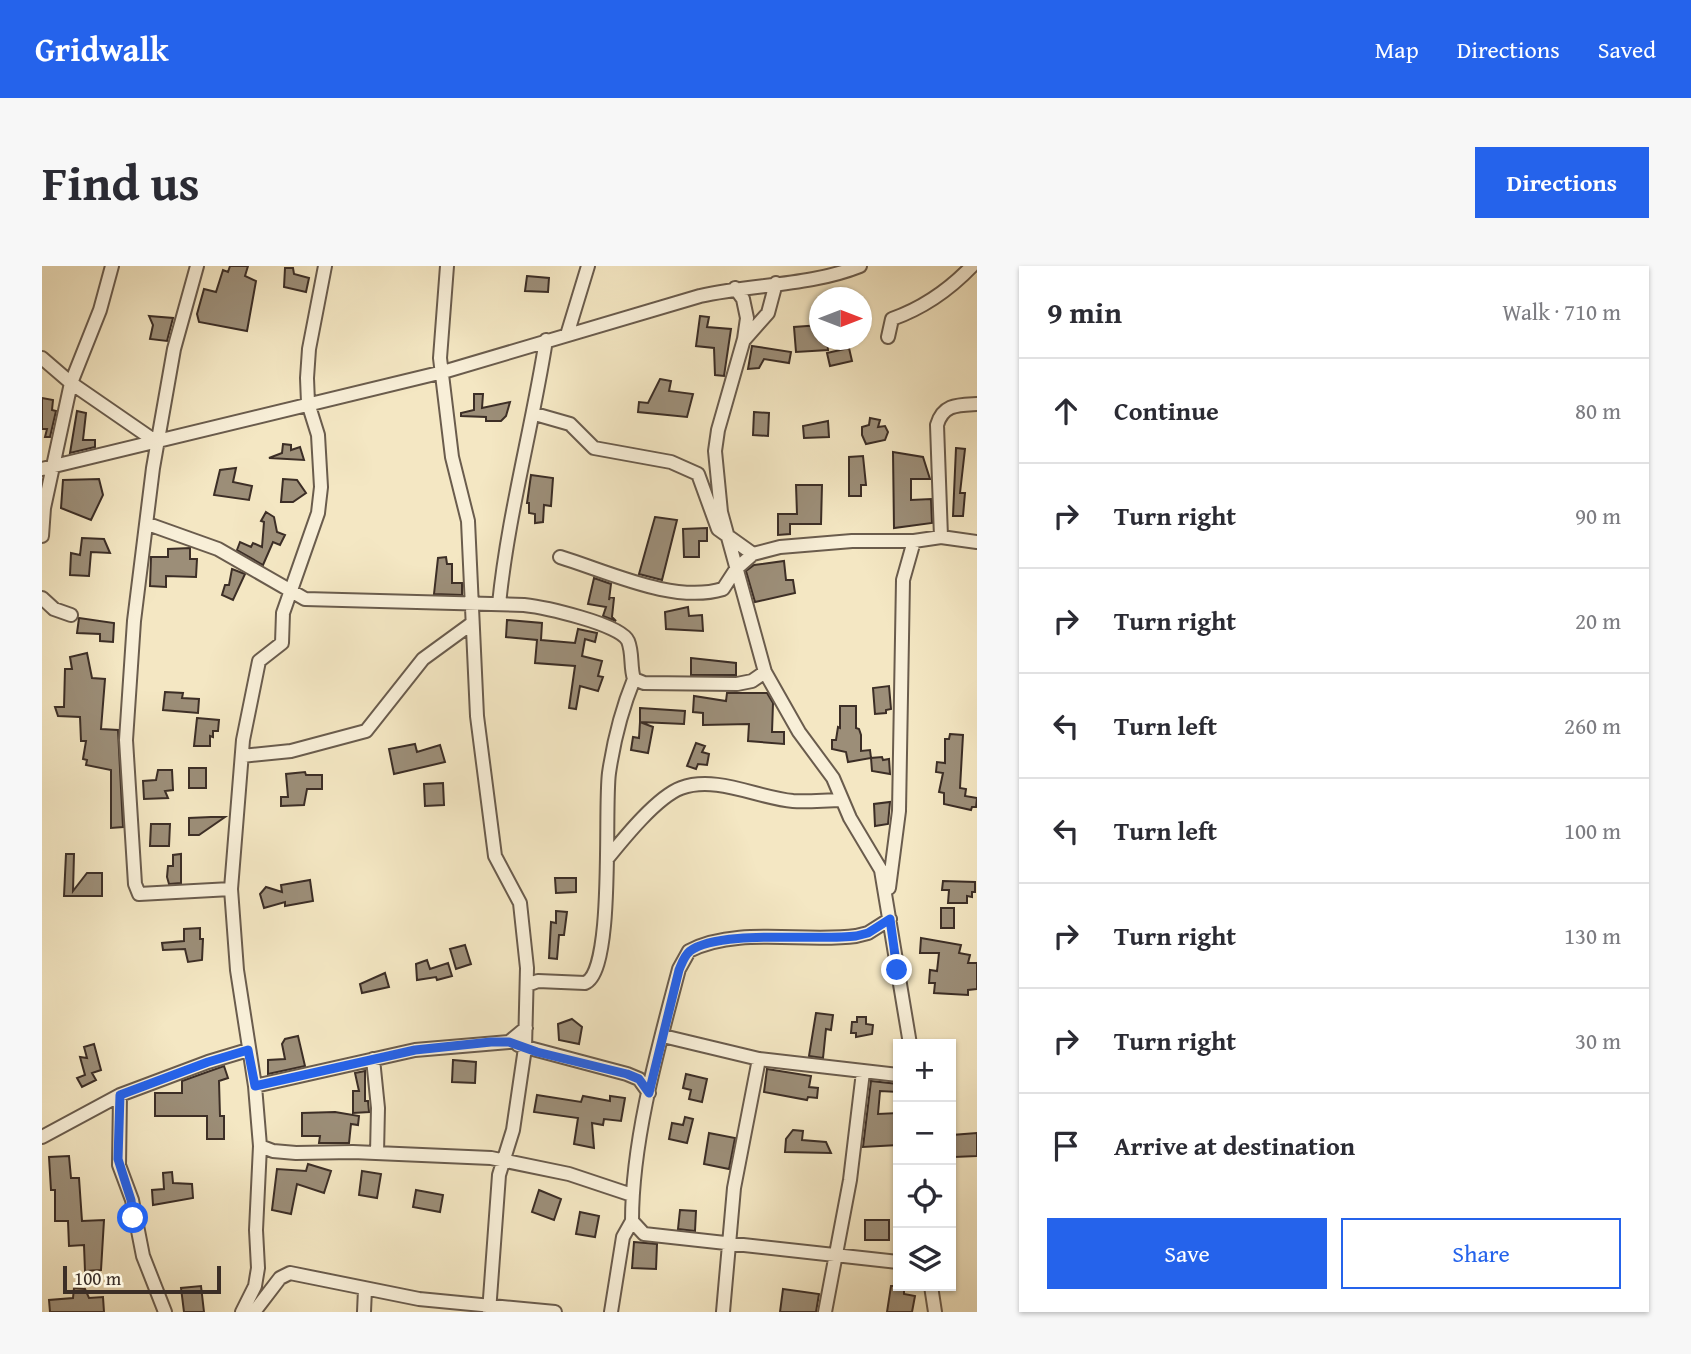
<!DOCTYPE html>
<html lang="en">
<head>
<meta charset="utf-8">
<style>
  :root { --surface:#fff; --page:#f7f7f7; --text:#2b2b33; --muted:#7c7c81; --line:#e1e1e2; --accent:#2563eb }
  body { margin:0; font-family:"Gentium Book Plus",serif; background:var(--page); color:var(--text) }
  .controls { position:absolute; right:21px; bottom:21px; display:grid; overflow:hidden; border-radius:0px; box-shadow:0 2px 5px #0004 }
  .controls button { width:63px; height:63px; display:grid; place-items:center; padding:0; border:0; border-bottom:2px solid var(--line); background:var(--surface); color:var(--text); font:35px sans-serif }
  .compass { position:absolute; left:767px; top:21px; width:63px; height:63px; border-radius:50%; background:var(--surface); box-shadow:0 2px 5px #0004; rotate:90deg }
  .scale { position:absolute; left:21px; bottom:18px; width:158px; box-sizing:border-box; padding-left:7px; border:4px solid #3c2e26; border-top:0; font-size:19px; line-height:24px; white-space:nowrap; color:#3c2e26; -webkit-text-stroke:5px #f8efd8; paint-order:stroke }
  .stop { position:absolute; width:21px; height:21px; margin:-16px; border:5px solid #2563eb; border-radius:50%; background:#fff }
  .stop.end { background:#2563eb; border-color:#fff; box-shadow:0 2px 7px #0008 }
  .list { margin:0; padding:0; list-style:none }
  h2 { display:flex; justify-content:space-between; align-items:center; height:91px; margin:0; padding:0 28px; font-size:30px }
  h2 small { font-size:23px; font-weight:400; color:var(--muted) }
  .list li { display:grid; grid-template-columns:46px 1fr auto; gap:21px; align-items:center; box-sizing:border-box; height:105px; padding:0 28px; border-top:2px solid var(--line) }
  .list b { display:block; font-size:26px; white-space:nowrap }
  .list em { font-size:23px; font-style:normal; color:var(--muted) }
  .actions { display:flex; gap:14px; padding:21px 28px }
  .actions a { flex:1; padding:16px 0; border:2px solid var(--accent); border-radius:0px; text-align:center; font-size:24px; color:var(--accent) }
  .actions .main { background:var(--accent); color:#fff }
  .icon { flex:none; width:38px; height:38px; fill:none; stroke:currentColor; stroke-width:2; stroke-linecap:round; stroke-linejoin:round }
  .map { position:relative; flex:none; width:935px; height:1046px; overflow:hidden; border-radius:0px }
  header { display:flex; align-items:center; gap:42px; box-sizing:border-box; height:98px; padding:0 35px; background:var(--accent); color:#fff }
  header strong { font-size:33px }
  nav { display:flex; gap:38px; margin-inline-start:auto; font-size:24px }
  .intro { display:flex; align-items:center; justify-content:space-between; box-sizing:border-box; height:168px; padding:0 42px }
  h1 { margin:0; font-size:49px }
  .button { padding:18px 32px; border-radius:0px; background:var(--accent); color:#fff; font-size:24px; font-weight:700 }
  main { display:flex; gap:42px; padding:0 42px }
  aside { flex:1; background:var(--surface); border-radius:0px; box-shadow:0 2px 5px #0004 }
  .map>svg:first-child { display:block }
</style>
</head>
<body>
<header>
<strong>Gridwalk</strong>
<nav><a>Map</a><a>Directions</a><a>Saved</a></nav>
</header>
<div class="intro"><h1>Find us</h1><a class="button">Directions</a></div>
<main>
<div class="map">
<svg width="935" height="1046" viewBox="0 0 935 1046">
  <rect width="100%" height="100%" fill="#f4e7c3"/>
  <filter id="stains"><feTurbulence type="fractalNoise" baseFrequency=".00286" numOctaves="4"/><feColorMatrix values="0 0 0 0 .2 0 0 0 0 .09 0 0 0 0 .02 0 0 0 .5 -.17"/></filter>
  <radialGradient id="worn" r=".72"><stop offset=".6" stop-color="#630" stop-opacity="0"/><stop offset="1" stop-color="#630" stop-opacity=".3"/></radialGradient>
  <path fill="#9c8e78" stroke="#3c2e26" stroke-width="2" d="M188,0H206L203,10L214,15L205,65L157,56L155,48L162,23L174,26L181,4L186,6Z
    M243,2H251L252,8L267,12L264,26L242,21Z
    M485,10L507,12L506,26L483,25Z
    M107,50L131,52L125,75L108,73L111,59Z
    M658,50L667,51L665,61L689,63L682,110L673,109L672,82L654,80Z
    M778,59V74H785L786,84L754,86L752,61Z
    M710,80L749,86L747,97L722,93L717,102L706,103Z
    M807,82L810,95L788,100L785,87Z
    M618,113L629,115L627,125L651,128L645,151L596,146L597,136L606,137Z
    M432,128H441L440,142L468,136L464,150L459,155H444V151L419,150V147L432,144Z
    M0,132L11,134L10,144L14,145L8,171H3L5,163H0Z
    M35,145L44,147L41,174H53V181L28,187Z
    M712,146L727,147L726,170L711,169Z
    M828,152L838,154L836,161L843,160L846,166L843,174L824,178L820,169V161L827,159Z
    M786,155L787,171L762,172L761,160Z
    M241,178L249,179V184L258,181L262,194L227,192L240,187Z
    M914,182L923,183L918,227H923L921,250H911Z
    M851,186L881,191L888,213H869V234L889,233L890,257L852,262Z
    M821,190L824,219H819V230H807V191Z
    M194,202L191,216L210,220L207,234L172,229L178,204Z
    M489,209L511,212L509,240L502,239L501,256L493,257V248L487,247V237H485Z
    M57,213L61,229L49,254L19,242L21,214Z
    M241,213L255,214L264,227L251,236H239Z
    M754,219H780L779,258H748V268L736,269V248H755Z
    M224,246L232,251L235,266L243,269L238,279L231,276L221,299L195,284L198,276L209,281L211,277L220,281L222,256L219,255Z
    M613,251L635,254L620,314L597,308Z
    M665,262V275H657V291H642L641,263Z
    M40,272L62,273L68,287L49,286L47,310L28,309L29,287L38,289Z
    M148,282V293H155L154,311L124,310V321L108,320L109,291H126V283Z
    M404,291L405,298H410V317H420V329L392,328L396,292Z
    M742,295L744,314H751L753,327L713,336L704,305L712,299Z
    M190,303L203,308L191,334L180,329L183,319H187Z
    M552,312L569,318L567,334L568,331L572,332L570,351L574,355L561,350L564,341L546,338Z
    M646,341L647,350L660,349L661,365L624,363L623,346Z
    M37,352L72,357L71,376L58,375V368L35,367Z
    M465,354L500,357L499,374L533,377L536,363L555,367L553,376L543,373L540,390L560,395L556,410L561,411L556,425L538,420L534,443L527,442L533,400L493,397L495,374L464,371Z
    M45,387L50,412L63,413L59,463L76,464L81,561L69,562V504L44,499L45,494L41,493L44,475H39L38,451L16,450L13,441H22L23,403H30L28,391Z
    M649,392L694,397V409H649Z
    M847,420L849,443L844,444V447L833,448L831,422Z
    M123,426L141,427L140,432L157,433L156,447L121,444Z
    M685,427H725L731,437L730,466H742V478L706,475L707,458L661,459V447L651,446L652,430L684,435Z
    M798,440H814V462L817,463L819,469V485L828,484L829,492L806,496L804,486L790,483V474H794L796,461L798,462Z
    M598,442L643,445L642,458L598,456Z
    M155,452L177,454L176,465H171V471L168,470V480H152Z
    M598,456L611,461L606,487L589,484L591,471L597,472Z
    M908,468L921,469L918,522L924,523L923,530L935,532L934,541H930L929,544L902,538V527L897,526L901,507L894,506L895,496L903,497V473H907Z
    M654,477L663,480L660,486L667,488L665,499L656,498L654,503L645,500Z
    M373,478L375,486L398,479L403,496L352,508L347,483Z
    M840,491L841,494L847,493L848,508L830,505L829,492Z
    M147,502H164V522H147Z
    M116,504H130L131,524L123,525L126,532L102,533L101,515L114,514Z
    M263,506L264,509H280V523H265L262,539L239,540V531H246L244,508Z
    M401,517L402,539L383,540L382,518Z
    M848,536L846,558L833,560L832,538Z
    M169,551H183L157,569H147V552Z
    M109,558H128L127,580H108Z
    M24,588H32L31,625L45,607H60V630H22Z
    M139,588V617L127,618L125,611L126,600H131V589Z
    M513,612H534V626L514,627Z
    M268,614L271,635L243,640V636L222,642L218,628L224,621L240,626L239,619Z
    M901,615L933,616V626H930V631L925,630V637H906L907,624H900Z
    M899,642H912V662H899Z
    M514,645L525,646L522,669H517L515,693L507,692L509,656L514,657Z
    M158,662V673H161L160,694L146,696L143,683L121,684L120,677L142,675V663Z
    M879,672L919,679L917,687L928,689L926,697H935V723L926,724V729L892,727L893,717H887L888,704L895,705L897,687H878Z
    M423,679L429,698L414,703L408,683Z
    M385,694L388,703L406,697L410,710L395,714L394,711L375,714L374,698Z
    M343,707L347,721L320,727L318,718Z
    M774,747L791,749L789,764L784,763L781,792L767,790Z
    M815,751H824V758L831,759L830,768L814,771V767H809L810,756H815Z
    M530,753L540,761L537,778L517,774L516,758Z
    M256,770L263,800L226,808V794L243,793L240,778L243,773Z
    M52,778L59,804L50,807L54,814L40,821L35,812L43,809L38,791L45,792L42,781Z
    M411,794L434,796L433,817L410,816Z
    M182,800L186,812L177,815L178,850H182V873H165V850H113V827H140V815Z
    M725,803L769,810L767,821L776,822L775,832L766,831L765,834L722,826Z
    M323,805V835H326L327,846L311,847V825H317L313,807Z
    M644,808L665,813L660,836L647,833L649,824L641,822Z
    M829,815L856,818V826L838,825L836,848L856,847V879L821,881Z
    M495,829L539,836L541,830L568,835V830L583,832L579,855L562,853L561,859L550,857L552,882L532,878L536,852L492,846Z
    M293,846L317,850L316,859L309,858L307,877H277L278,870H260V847Z
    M643,851L651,853L645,877L627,873L630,857L641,859Z
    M751,864L761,865L760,874L784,876L789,887L743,886L744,873Z
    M667,867L693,872L687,903L662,898Z
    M935,867V890L912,891L910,869Z
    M27,890L29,912H37L40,955L62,954L59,1004L43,1005L42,979L27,980L26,955H13V924H9L7,891Z
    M266,898L289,905L282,927L255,918L249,948L230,944L235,903L264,905Z
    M320,905L339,908L335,932L317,929Z
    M130,906L131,917L150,918L151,932L111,939L110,924L122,923L121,907Z
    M374,924L401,929L398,946L371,941Z
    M497,924L519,933L512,954L490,946Z
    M638,944L654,945L653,965L636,963Z
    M538,946L557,950L553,971L534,968Z
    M823,954H847V974H823Z
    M592,976L615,978L614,1003L590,1002Z
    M159,1020L162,1046H142L139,1022Z
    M849,1020H862V1028L873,1030L870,1046H845Z
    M32,1022L43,1023L47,1032L61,1031L62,1046H8L7,1034L31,1032Z
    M741,1023L777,1028L774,1046H738Z"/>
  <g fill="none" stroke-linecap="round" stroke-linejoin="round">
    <defs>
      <path id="street" d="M155,0L132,83L111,202L92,355L84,474L93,618L97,628L189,623
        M405,0L398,92L410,191L426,255L435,450L453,590L478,637L485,702L483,782L471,864L457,909L447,1046
        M693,22L701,33L705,52L702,73L676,164L673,185L679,246L723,406L757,466L791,512L808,552L839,604L868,778
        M525,69L546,0
        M846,71L850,53C881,42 907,24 930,0
        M703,73L726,47L734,17
        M0,92L29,117L116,177
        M493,148L528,158L552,182L629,196L656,208L676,263L711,288
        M0,203L401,106L658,30C711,18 768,20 818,0
        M106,258L176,283L263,333L482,339C501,341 579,358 586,375C591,387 588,401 592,413L602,417L695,418L710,415L723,406
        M0,270L2,242L29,117L58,44L70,0
        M899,271L895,159C901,138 916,139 935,138
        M518,291C567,306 632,338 681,323L694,303L711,288L738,281L810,275H872L899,271L935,276
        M0,332L12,343L29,349
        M457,338C466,249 490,163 504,74
        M200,490L249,485L324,465L381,393L429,358
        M565,593C582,572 615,531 639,522C674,509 716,532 751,535C767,536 784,534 800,534
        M847,622L857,545L861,314L872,275
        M848,653L826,667L814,670C762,677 695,660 647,685L637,703C616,782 590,874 590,955L602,968L856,996
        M485,719L496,715L543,717C573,705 562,542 567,507C572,473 579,445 592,413
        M621,770L717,793L856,809
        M476,779L585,808L597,813L607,827
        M331,793L336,842L335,887
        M213,820L373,784L467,776L484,762
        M78,829L77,899L90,934L101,990L123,1046
        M0,871L78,829L166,796L206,784
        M218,880L231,885L254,887L311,886L449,892L527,908L590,929
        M889,1020L893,1046
        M200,1046L213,1020L216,1002L214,964L218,880L213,820L195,704L189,623L201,474L217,395L240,377L241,347L276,247L279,221L276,169L266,137L265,112L267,83L283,0
        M212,1046L238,1012L248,1007L377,1033L513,1046
        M322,1046L323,1023
        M569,1046L581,971L590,955
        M681,1046L692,922L717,793
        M783,1046L808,914L821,806"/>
    </defs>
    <use href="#street" stroke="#6a5c4d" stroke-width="16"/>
    <use href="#street" stroke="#f8efd8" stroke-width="12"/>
  </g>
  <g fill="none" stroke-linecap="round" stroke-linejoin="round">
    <path stroke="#2563eb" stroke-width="9" d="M91,952L89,934L76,893L78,829L166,796L206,784L213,820L373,784L449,776H467L495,786L585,808L597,813L607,827L637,704C640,697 642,690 648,685C677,663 776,675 814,670L826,667L848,653L855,704"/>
  </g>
  <rect width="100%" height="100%" filter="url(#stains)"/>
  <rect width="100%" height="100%" fill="url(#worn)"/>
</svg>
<div class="controls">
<button>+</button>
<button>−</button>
<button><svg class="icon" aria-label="locate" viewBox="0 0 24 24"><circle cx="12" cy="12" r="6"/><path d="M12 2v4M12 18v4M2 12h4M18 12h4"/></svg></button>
<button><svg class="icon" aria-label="layers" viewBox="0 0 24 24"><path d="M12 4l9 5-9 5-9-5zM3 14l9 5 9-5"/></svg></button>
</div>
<svg class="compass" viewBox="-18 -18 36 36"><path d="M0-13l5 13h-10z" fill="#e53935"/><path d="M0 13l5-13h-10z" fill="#7c7c81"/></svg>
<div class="scale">100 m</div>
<div class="stop" style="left:91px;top:952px"></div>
<div class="stop end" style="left:855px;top:704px"></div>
</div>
<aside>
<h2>9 min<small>Walk · 710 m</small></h2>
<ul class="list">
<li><svg class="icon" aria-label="ahead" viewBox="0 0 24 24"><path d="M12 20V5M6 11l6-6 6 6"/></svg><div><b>Continue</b></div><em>80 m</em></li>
<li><svg class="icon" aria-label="right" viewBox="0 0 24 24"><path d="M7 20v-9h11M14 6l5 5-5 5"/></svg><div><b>Turn right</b></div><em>90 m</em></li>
<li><svg class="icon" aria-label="right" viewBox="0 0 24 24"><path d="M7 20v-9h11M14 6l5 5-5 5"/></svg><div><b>Turn right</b></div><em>20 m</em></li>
<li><svg class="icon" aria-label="left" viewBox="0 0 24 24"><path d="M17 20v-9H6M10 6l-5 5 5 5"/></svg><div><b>Turn left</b></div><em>260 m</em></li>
<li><svg class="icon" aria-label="left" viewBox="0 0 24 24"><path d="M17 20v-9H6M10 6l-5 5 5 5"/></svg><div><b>Turn left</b></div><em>100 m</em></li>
<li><svg class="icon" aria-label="right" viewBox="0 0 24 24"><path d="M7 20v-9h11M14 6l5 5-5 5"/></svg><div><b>Turn right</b></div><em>130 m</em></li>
<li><svg class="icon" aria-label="right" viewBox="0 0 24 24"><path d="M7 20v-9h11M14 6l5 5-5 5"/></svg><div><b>Turn right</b></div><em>30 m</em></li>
<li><svg class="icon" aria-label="arrive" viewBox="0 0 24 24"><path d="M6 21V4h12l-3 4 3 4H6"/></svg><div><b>Arrive at destination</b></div></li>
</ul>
<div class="actions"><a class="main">Save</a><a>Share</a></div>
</aside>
</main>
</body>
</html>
